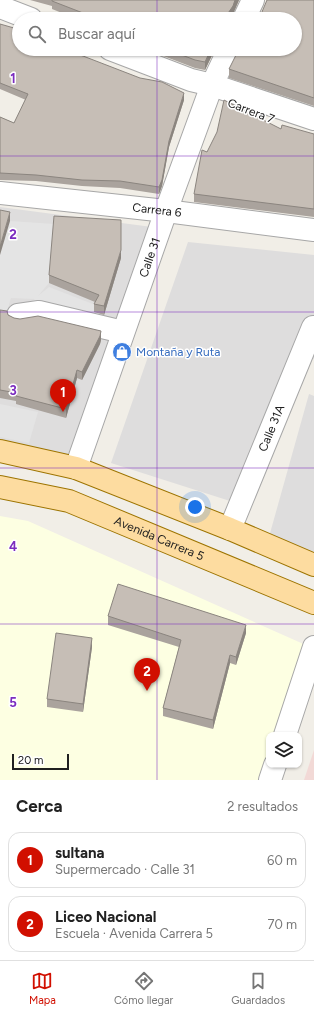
<!DOCTYPE html>
<html lang="es">
<head>
<meta charset="utf-8">
<style>
  :root { --surface:#fff; --page:#f2f2f2; --text:#222; --muted:#767676; --line:#e0e0e0; --accent:#d10f00 }
  body { margin:0; font-family:Figtree,sans-serif; background:var(--page); color:var(--text) }
  .controls { position:absolute; right:12px; bottom:12px; display:grid; overflow:hidden; border-radius:8px; box-shadow:0 1px 3px #0004 }
  .controls button { width:36px; height:36px; display:grid; place-items:center; padding:0; border:0; border-bottom:1px solid var(--line); background:var(--surface); color:var(--text); font:20px sans-serif }
  .scale { position:absolute; left:12px; bottom:10px; width:57px; box-sizing:border-box; padding-left:4px; border:2px solid #202020; border-top:0; font-size:11px; line-height:14px; white-space:nowrap; color:#202020; -webkit-text-stroke:3px #fff; paint-order:stroke }
  .you { position:absolute; left:195px; top:507px; width:14px; height:14px; margin:-10px; border:3px solid #fff; border-radius:50%; background:#1a73e8; box-shadow:0 0 0 6px #1a73e833 }
  .badge { display:grid; place-items:center; width:26px; height:26px; border-radius:50%; background:var(--accent); color:#fff; font-size:13px; font-weight:700 }
  .pin { position:absolute; translate:-50% -33px; filter:drop-shadow(0 1px 2px #0008) }
  .pin::after { content:''; position:absolute; top:21px; width:14px; height:12px; background:inherit; clip-path:polygon(0 0,100% 0,50% 100%) }
  .list { margin:0; padding:0; list-style:none }
  h2 { display:flex; justify-content:space-between; align-items:center; height:52px; margin:0; padding:0 16px; font-size:17px }
  h2 small { font-size:13px; font-weight:400; color:var(--muted) }
  .list li { display:grid; grid-template-columns:26px 1fr auto; gap:12px; align-items:center; box-sizing:border-box; height:56px; margin:0 8px 8px; padding:0 8px; border:1px solid var(--line); border-radius:12px }
  .list b { display:block; font-size:15px; white-space:nowrap }
  .list p { margin:0; font-size:13px; white-space:nowrap; color:var(--muted) }
  .list em { font-size:13px; font-style:normal; color:var(--muted) }
  .icon { flex:none; width:22px; height:22px; fill:none; stroke:currentColor; stroke-width:2; stroke-linecap:round; stroke-linejoin:round }
  .map { position:relative; flex:none; width:314px; height:780px; overflow:hidden }
  .search { position:absolute; background:var(--surface); box-shadow:0 1px 3px #0004; left:12px; right:12px; top:12px; height:44px; display:flex; align-items:center; gap:10px; box-sizing:border-box; padding:0 14px; border-radius:22px; color:var(--muted); font-size:15px }
  .sheet { height:180px; background:var(--surface) }
  nav { display:flex; justify-content:space-around; align-items:center; box-sizing:border-box; height:56px; border-top:1px solid var(--line); background:var(--surface); font-size:11px; color:var(--muted) }
  nav a { display:grid; justify-items:center; gap:2px }
  nav .on { color:var(--accent) }
  .map>svg:first-child { display:block }
</style>
</head>
<body>
<div class="map">
<svg width="314" height="780" viewBox="0 0 314 780">
  <rect width="100%" height="100%" fill="#f1eee7"/>
  <path fill="#dedddd" d="M0,207L152,227L71,456L0,442Z
    M188,242L314,255V359L295,352L230,501L111,463Z
    M309,394L314,396V561L267,544Z"/>
  <path fill="#f2d9d6" d="M314,750V780H304Z"/>
  <path fill="#fdffe2" d="M0,516L28,521L308,646L278,735H269V761L263,780H0Z"/>
  <path fill="#e4e4e4" d="M10,221L54,224L49,283L38,296L49,287L103,308L96,330L13,314L35,299L11,298L7,312L0,311V255Z
    M0,404L38,412L29,443L0,437Z"/>
  <g fill="none" stroke-linecap="round" stroke-linejoin="round">
    <defs>
      <g id="minor">
        <path d="M0,7L31,19"/>
        <path d="M244,19L253,0"/>
        <path d="M110,49L191,80L212,85L314,119"/>
        <path id="s1" d="M0,193L166,211L314,230"/>
        <path d="M18,315L39,312L123,332"/>
        <path id="s2" d="M76,468L166,211L212,85L229,49"/>
        <path id="s3" d="M230,529L313,327"/>
        <path d="M285,735L314,647"/>
        <path d="M270,780L275,765"/>
      </g>
      <g id="major">
        <path d="M0,451L76,468L230,529L314,565"/>
        <path id="s4" d="M0,487L69,501L314,603"/>
      </g>
    </defs>
    <use href="#minor" stroke="#a7a7a7" stroke-width="24"/>
    <use href="#major" stroke="#9d7400" stroke-width="24"/>
    <use href="#minor" stroke="#fff" stroke-width="22"/>
    <use href="#major" stroke="#fddca0" stroke-width="22"/>
  </g>
  <path fill="#aaa39d" d="M30,0H239L233,14L230,19H77L52,9V6Z
    M314,0V106L229,78V69Z
    M0,24L19,49L184,100L169,147L162,186L159,194L120,188L82,186L36,181L0,180V117L14,123L26,100L0,89Z
    M145,49H215L205,70L195,68Z
    M281,129L314,134V217L194,202V194Z
    M121,258L104,315L94,312V304L95,302L49,283V275Z
    M0,310L14,318L101,340L100,344L82,380L77,378L66,418L16,404V401L0,398Z
    M108,616L246,633L236,665L230,663L213,729L163,716V708L179,647L108,625Z
    M92,647L83,712L47,707V699Z"/>
  <path fill="#8b857f" d="M235,0H239L233,14L230,19H224Z
    M211,49H215L205,70V62Z
    M184,93V100L169,147L162,186L159,194V187L169,141Z
    M10,212V221L0,255V247Z
    M121,250V258L104,315V306Z
    M101,331V340L100,344L82,380V372Z
    M77,370V378L66,418V409Z
    M246,625V633L236,665V657Z
    M92,638V647L83,712V704Z
    M230,655V663L213,729V720Z"/>
  <path fill="#c6beb6" stroke="#8b857f" d="M52,0H235L233,6L224,19H94L83,13L52,1Z
    M267,0H314V98L229,69L239,49H295V19H259Z
    M0,24L14,28L19,30V49H60L83,56L140,78L162,82L184,93L169,141L162,180L159,187L120,181L82,180L36,175L0,173V117L14,123L28,94L0,83Z
    M166,49H211L205,62L195,60Z
    M224,100L281,129L282,125L314,134V209L194,194L202,150L207,152L217,132Z
    M0,210L10,212L0,247Z
    M54,216L121,220V250L104,306L94,304L99,295L49,275Z
    M0,310L7,311L8,315L14,318L20,319L38,316L101,331L100,336L82,372L77,370L66,409L16,396L17,393L0,390Z
    M118,584L246,625L236,657L230,655L213,720L163,708L181,640L108,616Z
    M56,633L92,638L83,704L47,699Z"/>
  <path fill="none" stroke="#7b2cbf" stroke-width="1" stroke-opacity="0.55" d="M157,0V19M157,49V780M0,156H314M0,312H314M0,468H314M0,624H314"/>
  <defs>
    <symbol id="shop-disc" viewBox="-11 -11 22 22"><circle r="9.5" fill="#3f7fe0" stroke="#fff"/><path d="M-5-2.5h2.3a2.7 3.5 0 0 1 5.4 0H5L5.5 6h-11ZM-1.5-2.5h3a1.5 2.3 0 0 0-3 0Z" fill="#fff"/></symbol>
  </defs>
  <g fill-rule="evenodd">
    <use href="#shop-disc" x="111" y="341" width="22" height="22"/>
  </g>
  <g text-anchor="middle" dominant-baseline="central" stroke-width="3" stroke-linejoin="round" paint-order="stroke">
    <g font-size="12" fill="#202020" stroke="#fff">
      <text transform="translate(251 111) rotate(21)">Carrera 7</text>
      <text stroke="none"><textPath href="#s1" startOffset="158">Carrera 6</textPath></text>
      <text stroke="none"><textPath href="#s2" startOffset="223">Calle 31</textPath></text>
      <text stroke="none"><textPath href="#s3" startOffset="109">Calle 31A</textPath></text>
      <text stroke="none"><textPath href="#s4" startOffset="168">Avenida Carrera 5</textPath></text>
    </g>
    <g font-size="12" fill="#366cbe" stroke="#fff" text-anchor="start">
      <text x="136" y="352">Montaña y Ruta</text>
    </g>
  </g>
  <g font-size="13" text-anchor="middle" font-weight="bold" fill="#7b2cbf" stroke="#fff" stroke-width="3" stroke-linejoin="round" paint-order="stroke">
    <text x="13" y="83">1</text>
    <text x="13" y="239">2</text>
    <text x="13" y="395">3</text>
    <text x="13" y="551">4</text>
    <text x="13" y="707">5</text>
  </g>
</svg>
<div class="controls">
<button><svg class="icon" aria-label="layers" viewBox="0 0 24 24"><path d="M12 4l9 5-9 5-9-5zM3 14l9 5 9-5"/></svg></button>
</div>
<div class="scale">20 m</div>
<div class="you"></div>
<div class="pin badge" style="left:63px;top:412px">1</div>
<div class="pin badge" style="left:147px;top:691px">2</div>
<div class="search"><svg class="icon" aria-label="search" viewBox="0 0 24 24"><circle cx="10" cy="10" r="6"/><path d="M15 15l6 6"/></svg>Buscar aquí</div>
</div>
<section class="sheet">
<h2>Cerca<small>2 resultados</small></h2>
<ul class="list">
<li><span class="badge">1</span><div><b>sultana</b><p>Supermercado · Calle 31</p></div><em>60 m</em></li>
<li><span class="badge">2</span><div><b>Liceo Nacional</b><p>Escuela · Avenida Carrera 5</p></div><em>70 m</em></li>
</ul>
</section>
<nav>
<a class="on"><svg class="icon" aria-label="map" viewBox="0 0 24 24"><path d="M3 6l6-2 6 2 6-2v14l-6 2-6-2-6 2zM9 4v14M15 6v14"/></svg>Mapa</a>
<a><svg class="icon" aria-label="directions" viewBox="0 0 24 24"><path d="M12 3l9 9-9 9-9-9zM9 14v-3h6M13 9l2 2-2 2"/></svg>Cómo llegar</a>
<a><svg class="icon" aria-label="saved" viewBox="0 0 24 24"><path d="M7 4h10v16l-5-4-5 4z"/></svg>Guardados</a>
</nav>
</body>
</html>
